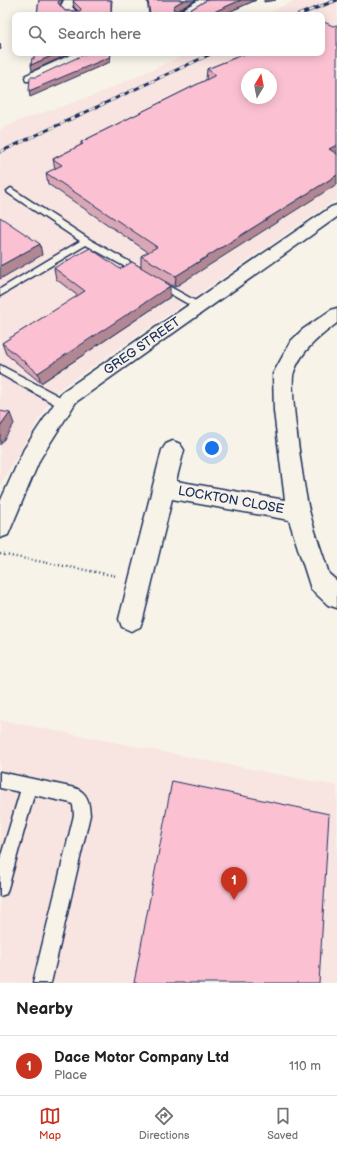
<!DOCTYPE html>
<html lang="en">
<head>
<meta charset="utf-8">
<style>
  :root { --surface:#fff; --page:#f2f2f2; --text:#202124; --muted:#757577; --line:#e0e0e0; --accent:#c8321e }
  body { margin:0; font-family:"Balsamiq Sans",sans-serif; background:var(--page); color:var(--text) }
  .compass { position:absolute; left:241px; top:68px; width:36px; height:36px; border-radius:50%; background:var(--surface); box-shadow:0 2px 10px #0003; rotate:10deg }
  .you { position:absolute; left:212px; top:448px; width:14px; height:14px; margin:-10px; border:3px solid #fff; border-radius:50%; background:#1a73e8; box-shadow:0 0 0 6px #1a73e833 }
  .badge { display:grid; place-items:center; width:26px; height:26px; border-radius:50%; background:var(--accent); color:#fff; font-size:13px; font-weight:700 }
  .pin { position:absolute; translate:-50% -33px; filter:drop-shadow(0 1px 2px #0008) }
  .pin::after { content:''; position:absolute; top:21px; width:14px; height:12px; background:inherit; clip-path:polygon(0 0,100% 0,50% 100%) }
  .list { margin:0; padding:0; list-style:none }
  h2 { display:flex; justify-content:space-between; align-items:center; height:52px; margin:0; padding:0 16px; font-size:17px }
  h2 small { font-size:13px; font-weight:400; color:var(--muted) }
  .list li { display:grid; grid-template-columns:26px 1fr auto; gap:12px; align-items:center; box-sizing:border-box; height:60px; padding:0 16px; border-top:1px solid var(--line) }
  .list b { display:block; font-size:15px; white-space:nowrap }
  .list p { margin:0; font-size:13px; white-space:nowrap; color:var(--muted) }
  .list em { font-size:13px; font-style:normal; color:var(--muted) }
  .icon { flex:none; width:22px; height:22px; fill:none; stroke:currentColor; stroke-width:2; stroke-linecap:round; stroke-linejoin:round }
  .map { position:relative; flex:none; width:337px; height:983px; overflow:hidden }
  .search { position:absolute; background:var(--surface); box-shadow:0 2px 10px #0003; left:12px; right:12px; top:12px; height:44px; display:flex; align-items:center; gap:10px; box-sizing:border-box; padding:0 14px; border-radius:8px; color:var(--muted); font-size:15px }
  .sheet { height:112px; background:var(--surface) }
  nav { display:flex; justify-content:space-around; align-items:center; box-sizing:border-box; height:56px; border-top:1px solid var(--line); background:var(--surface); font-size:11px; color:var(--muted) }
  nav a { display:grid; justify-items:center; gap:2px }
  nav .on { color:var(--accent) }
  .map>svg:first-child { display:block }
</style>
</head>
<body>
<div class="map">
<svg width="337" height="983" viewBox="0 0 337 983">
  <rect width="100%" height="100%" fill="#f7f3e8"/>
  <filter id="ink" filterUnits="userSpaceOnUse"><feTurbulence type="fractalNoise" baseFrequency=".025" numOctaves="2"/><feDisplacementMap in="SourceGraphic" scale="8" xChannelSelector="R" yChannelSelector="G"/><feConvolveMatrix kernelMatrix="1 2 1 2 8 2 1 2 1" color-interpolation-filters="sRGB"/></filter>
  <g filter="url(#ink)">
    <path fill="#f8e4e1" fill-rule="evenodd" d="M296,0H337V199L55,392L0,485V130L18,121L93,96L189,53H322V15H264ZM247,74H271V98H247Z
      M0,720L337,786V983H0Z"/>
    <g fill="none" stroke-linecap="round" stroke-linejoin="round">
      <defs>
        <path id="service" d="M11,188L89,239L144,270L146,272L144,274H138L86,245L0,296V289L80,241L8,193L7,191Z
          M156,279L201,304L203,306L201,308H195L153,284L151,282Z
          M0,365L68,401L69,404L68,407L64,408L60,407L0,374Z
          M0,772L75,788C88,793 89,802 90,815L51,983H33L74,815L73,805L71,803L34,795L8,888L6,894L0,896V859L20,792L0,788Z"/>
        <path id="minor" d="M64,0H76L72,7L80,15H67L60,8Z
          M199,0H214L212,2L189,15H174L176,13Z
          M75,53H91L89,56L36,81H26L25,78L26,75Z
          M337,205V217L76,402L40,459L8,535L0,538V502L24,449L62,392L331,207Z
          M337,308V323C318,338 302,350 294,372C288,386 305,495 310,514C315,534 323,554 329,574L337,581V608L328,605L311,589L289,520L172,499L143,619L140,627L131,631L122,627L119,619L162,450L166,444L173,441L180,444L184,450L176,481L285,500L274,411L273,374L291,341L302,330L331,310Z"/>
      </defs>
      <use href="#service" stroke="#1b2f5e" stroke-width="3"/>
      <use href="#minor" stroke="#1b2f5e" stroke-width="3"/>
      <path stroke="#1b2f5e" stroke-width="2.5" stroke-dasharray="1 3" stroke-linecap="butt" d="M0,554L117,576"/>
      <use href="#service" fill="#f7f3e8" fill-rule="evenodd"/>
      <use href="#minor" fill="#f7f3e8" fill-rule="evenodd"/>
      <defs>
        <path id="rail" d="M298,15L337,0
          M0,152L213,53"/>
      </defs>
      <use href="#rail" stroke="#1b2f5e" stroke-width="3"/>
      <use href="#rail" stroke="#f7f3e8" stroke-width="2" stroke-dasharray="5.5" stroke-linecap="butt"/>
    </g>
    <path fill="#d8a6b5" stroke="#1b2f5e" d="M39,0H62L60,5L65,11H78L74,7L73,1L74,0H112L111,15H37Z
      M147,0H196L179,10H190L207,0H256L222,15H149Z
      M247,53L175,287L166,282L170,297L41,383L6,354L2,343L78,296L56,279L54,268L120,269L141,268V256L148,252L48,184L46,173L55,169L53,159L81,145V142L206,80L207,69Z"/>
    <path fill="#b08793" stroke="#1b2f5e" d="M59,0H62V1L59,8L58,3Z
      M184,0H196L175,12L173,8L175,5Z
      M241,0H256L222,15H207Z
      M264,0H276L264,2Z
      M0,43L1,49L0,50Z
      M58,53H71L32,71L31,65Z
      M111,53L110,62L30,97L29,91Z
      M337,145V155L329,149Z
      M337,175V184L175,287L176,276Z
      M40,244L42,255L0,279V266Z
      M166,282V289L170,286V297L41,383L38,373Z
      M10,413L14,424L0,445V427Z"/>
    <path fill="#fbc1d2" stroke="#1b2f5e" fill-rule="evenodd" d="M39,0H59L58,3L65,11H81V9L73,1L74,0H111V15H37Z
      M148,0H184L175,5L173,8L174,10H190L207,0H241L207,15H150Z
      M324,22L333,26L337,25V145L329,149L337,154V175L176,276L141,256L157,247L46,173L62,165L53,159L83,144L81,142L216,75L207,69L247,53H322V23ZM247,74H271V98H247Z
      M34,53H58L31,65L32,58L34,59Z
      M87,53H110V57L29,91L30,77H36Z
      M0,217L40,244L0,266Z
      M90,248L120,269L132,262L166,282L165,283L170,286L38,373L2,343L85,291L54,268Z
      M0,411L10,413L0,427Z
      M172,781L329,814L319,983H134Z"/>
  </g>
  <g text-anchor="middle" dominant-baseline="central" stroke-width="3" stroke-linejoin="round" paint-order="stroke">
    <g font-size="13" fill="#1b2f5e" stroke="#f7f3e8">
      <text transform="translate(142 346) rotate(-35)">GREG STREET</text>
      <text transform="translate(231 500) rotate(10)">LOCKTON CLOSE</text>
    </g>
  </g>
</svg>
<svg class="compass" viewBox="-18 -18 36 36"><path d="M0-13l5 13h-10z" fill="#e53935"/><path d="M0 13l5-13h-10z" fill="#757577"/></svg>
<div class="you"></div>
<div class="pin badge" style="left:234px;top:900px">1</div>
<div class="search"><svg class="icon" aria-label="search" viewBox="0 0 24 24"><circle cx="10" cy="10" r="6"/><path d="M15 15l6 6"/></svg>Search here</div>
</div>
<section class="sheet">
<h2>Nearby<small></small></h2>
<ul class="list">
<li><span class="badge">1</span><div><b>Dace Motor Company Ltd</b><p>Place</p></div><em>110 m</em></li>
</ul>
</section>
<nav>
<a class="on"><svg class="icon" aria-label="map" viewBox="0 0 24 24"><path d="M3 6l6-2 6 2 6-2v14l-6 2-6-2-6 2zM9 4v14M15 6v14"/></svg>Map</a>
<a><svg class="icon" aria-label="directions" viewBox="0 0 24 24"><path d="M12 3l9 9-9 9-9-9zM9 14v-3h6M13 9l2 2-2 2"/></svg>Directions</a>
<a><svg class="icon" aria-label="saved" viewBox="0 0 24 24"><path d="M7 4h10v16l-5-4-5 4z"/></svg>Saved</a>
</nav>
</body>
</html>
